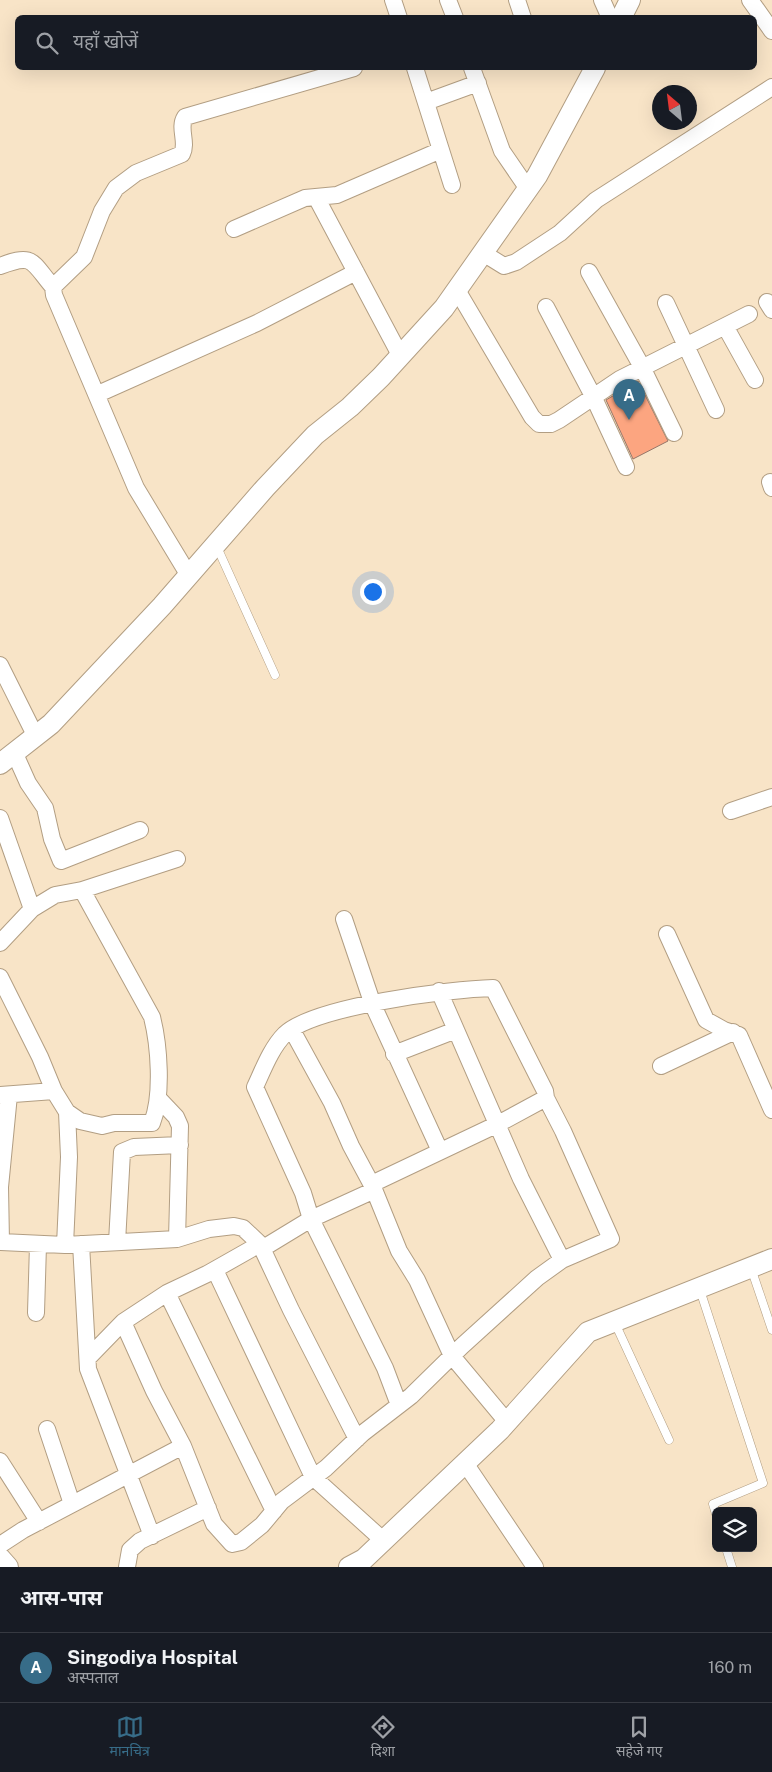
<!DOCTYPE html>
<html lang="hi">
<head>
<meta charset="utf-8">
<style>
  :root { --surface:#171b24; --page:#20242c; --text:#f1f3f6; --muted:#9ea1a6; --line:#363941; --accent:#376c88 }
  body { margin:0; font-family:"Public Sans","Noto Sans Devanagari",sans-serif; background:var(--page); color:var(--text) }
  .controls { position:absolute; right:15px; bottom:15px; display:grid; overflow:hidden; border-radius:8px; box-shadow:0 5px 20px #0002 }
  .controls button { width:45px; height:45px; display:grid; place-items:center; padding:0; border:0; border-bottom:1px solid var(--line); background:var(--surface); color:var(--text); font:25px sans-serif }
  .compass { position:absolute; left:652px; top:85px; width:45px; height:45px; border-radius:50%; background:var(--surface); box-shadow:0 5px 20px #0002; rotate:332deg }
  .you { position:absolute; left:372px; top:591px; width:18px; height:18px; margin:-12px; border:4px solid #fff; border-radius:50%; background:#1a73e8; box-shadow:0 0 0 8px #1a73e833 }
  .badge { display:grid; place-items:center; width:32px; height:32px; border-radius:50%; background:var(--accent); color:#fff; font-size:16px; font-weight:700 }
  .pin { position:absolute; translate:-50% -41px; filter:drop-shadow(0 1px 2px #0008) }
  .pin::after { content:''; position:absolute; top:26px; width:18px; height:15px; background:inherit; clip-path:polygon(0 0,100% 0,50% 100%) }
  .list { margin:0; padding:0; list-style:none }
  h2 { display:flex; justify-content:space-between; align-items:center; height:65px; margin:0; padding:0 20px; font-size:21px }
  h2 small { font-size:16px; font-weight:400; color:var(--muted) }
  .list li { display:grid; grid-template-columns:32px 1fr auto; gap:15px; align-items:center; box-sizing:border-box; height:70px; padding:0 20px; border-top:1px solid var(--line) }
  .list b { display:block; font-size:19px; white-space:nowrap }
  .list p { margin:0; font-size:16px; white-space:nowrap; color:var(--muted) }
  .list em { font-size:16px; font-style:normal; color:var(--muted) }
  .icon { flex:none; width:28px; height:28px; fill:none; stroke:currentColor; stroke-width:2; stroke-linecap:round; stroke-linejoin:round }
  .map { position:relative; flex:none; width:772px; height:1567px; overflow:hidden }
  .search { position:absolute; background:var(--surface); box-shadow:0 5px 20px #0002; left:15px; right:15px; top:15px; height:55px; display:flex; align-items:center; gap:12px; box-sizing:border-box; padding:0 18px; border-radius:8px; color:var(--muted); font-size:19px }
  .sheet { height:135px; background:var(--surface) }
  nav { display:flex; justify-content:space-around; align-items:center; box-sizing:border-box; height:70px; border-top:1px solid var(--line); background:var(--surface); font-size:14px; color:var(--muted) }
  nav a { display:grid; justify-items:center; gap:2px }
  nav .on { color:var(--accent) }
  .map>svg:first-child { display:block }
</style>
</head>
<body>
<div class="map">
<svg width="772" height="1567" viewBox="0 0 772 1567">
  <rect width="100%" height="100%" fill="#f8e4c7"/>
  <path fill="#fca580" stroke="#967669" d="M638,381L668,441L633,459L606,400Z"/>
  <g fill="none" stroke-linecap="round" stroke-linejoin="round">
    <defs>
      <path id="service" d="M217,547L275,675
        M751,1268L772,1330
        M700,1290L763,1483L713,1504L716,1514
        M615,1323L669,1440
        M726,1548L732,1567"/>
      <path id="minor" d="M393,0L399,18
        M448,0L455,18
        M517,0L523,18
        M602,0L610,18
        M750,0L772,31
        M415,68L452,185
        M472,68L502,151L528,189
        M426,102L478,83
        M316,197L400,355
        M234,229L305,198L337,195L441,150
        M483,253L504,266L516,262L560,233L596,200L772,87
        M0,266C34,253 31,261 53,287
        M589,272L642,367L674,433
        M457,290L532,417L539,424H551L559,420L620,379L749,314
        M767,302L772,310
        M666,303L716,410
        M546,307L593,396L626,467
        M725,326L755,380
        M98,394L257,323L356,272
        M770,482L772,488
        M188,574L136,488L54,295L53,287L84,257L102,211L116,188L136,173L182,154C188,142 178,128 185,117L354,68
        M0,665L36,737
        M15,754L28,783L45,808L52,839L61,861L140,830
        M731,811L772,797
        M0,818L32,909
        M344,919L373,1005L440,1151
        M667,934L706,1020L724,1030L739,1035L772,1110
        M0,943L32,909L55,895L82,890L177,859
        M0,977L40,1057L54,1091
        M439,991L521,1179L562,1260
        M292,1030L332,1103L351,1146L373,1187L399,1251L417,1280L452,1356L507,1422
        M394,1054L456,1030
        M661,1066L733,1032
        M0,1095L54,1091L67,1112L80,1121L102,1126L114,1123H152C163,1095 159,1045 152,1017L82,890
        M9,1095L0,1187L1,1242L65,1245L69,1157L67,1112
        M158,1098L176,1117L180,1126L177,1239
        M117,1242L122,1152L134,1147L180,1145
        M81,1244L88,1369L152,1536
        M65,1245L177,1239L209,1229L234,1226L243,1228L260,1244L291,1310L357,1439
        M215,1270L313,1477L384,1541
        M167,1293L274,1511
        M36,1313L38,1245
        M88,1358L123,1322
        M399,1405L385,1368L311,1219L303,1193L255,1087C263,1070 271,1048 285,1034C315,1006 451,989 493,988L545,1091L546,1098L563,1131L611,1239L562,1260L537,1278L462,1346L411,1396L363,1433L326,1468L282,1501L262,1525L241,1542L232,1544L214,1524L183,1446L154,1391L123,1322L167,1293L207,1274L260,1244L265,1247L311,1219L368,1193L378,1181L498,1124L546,1098
        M47,1429L72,1504
        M0,1461L39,1522
        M465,1463L535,1567
        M0,1545L23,1530L183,1446
        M127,1567L130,1550L140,1541L208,1508"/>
      <path id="tertiary" d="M621,18L630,0
        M0,764L51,724L162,606L265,488L315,435L350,407L381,377L444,308L537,176L595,68
        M0,1558L8,1567
        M349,1567L364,1559L500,1430L588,1332L772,1259"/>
    </defs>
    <use href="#service" stroke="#b29e83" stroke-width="9"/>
    <use href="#minor" stroke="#b29e83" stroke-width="18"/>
    <use href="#tertiary" stroke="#b29e83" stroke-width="22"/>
    <use href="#service" stroke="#fff" stroke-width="8"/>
    <use href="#minor" stroke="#fff" stroke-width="16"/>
    <use href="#tertiary" stroke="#fff" stroke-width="20"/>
  </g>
</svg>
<div class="controls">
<button><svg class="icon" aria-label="layers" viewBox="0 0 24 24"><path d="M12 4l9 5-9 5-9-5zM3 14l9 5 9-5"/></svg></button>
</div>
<svg class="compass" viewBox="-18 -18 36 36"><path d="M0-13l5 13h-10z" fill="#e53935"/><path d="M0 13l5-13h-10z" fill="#9ea1a6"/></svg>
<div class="you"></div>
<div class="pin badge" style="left:629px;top:420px">A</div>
<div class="search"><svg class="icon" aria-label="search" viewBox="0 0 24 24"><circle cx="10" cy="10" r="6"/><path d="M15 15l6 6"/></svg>यहाँ खोजें</div>
</div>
<section class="sheet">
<h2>आस-पास<small></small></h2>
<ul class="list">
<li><span class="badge">A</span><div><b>Singodiya Hospital</b><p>अस्पताल</p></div><em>160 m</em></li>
</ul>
</section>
<nav>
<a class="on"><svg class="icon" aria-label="map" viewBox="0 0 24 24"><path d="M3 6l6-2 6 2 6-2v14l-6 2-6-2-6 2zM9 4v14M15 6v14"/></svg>मानचित्र</a>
<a><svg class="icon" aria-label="directions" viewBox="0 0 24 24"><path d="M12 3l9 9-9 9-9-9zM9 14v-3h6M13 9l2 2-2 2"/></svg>दिशा</a>
<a><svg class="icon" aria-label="saved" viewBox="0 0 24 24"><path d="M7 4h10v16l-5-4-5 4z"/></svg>सहेजे गए</a>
</nav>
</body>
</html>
